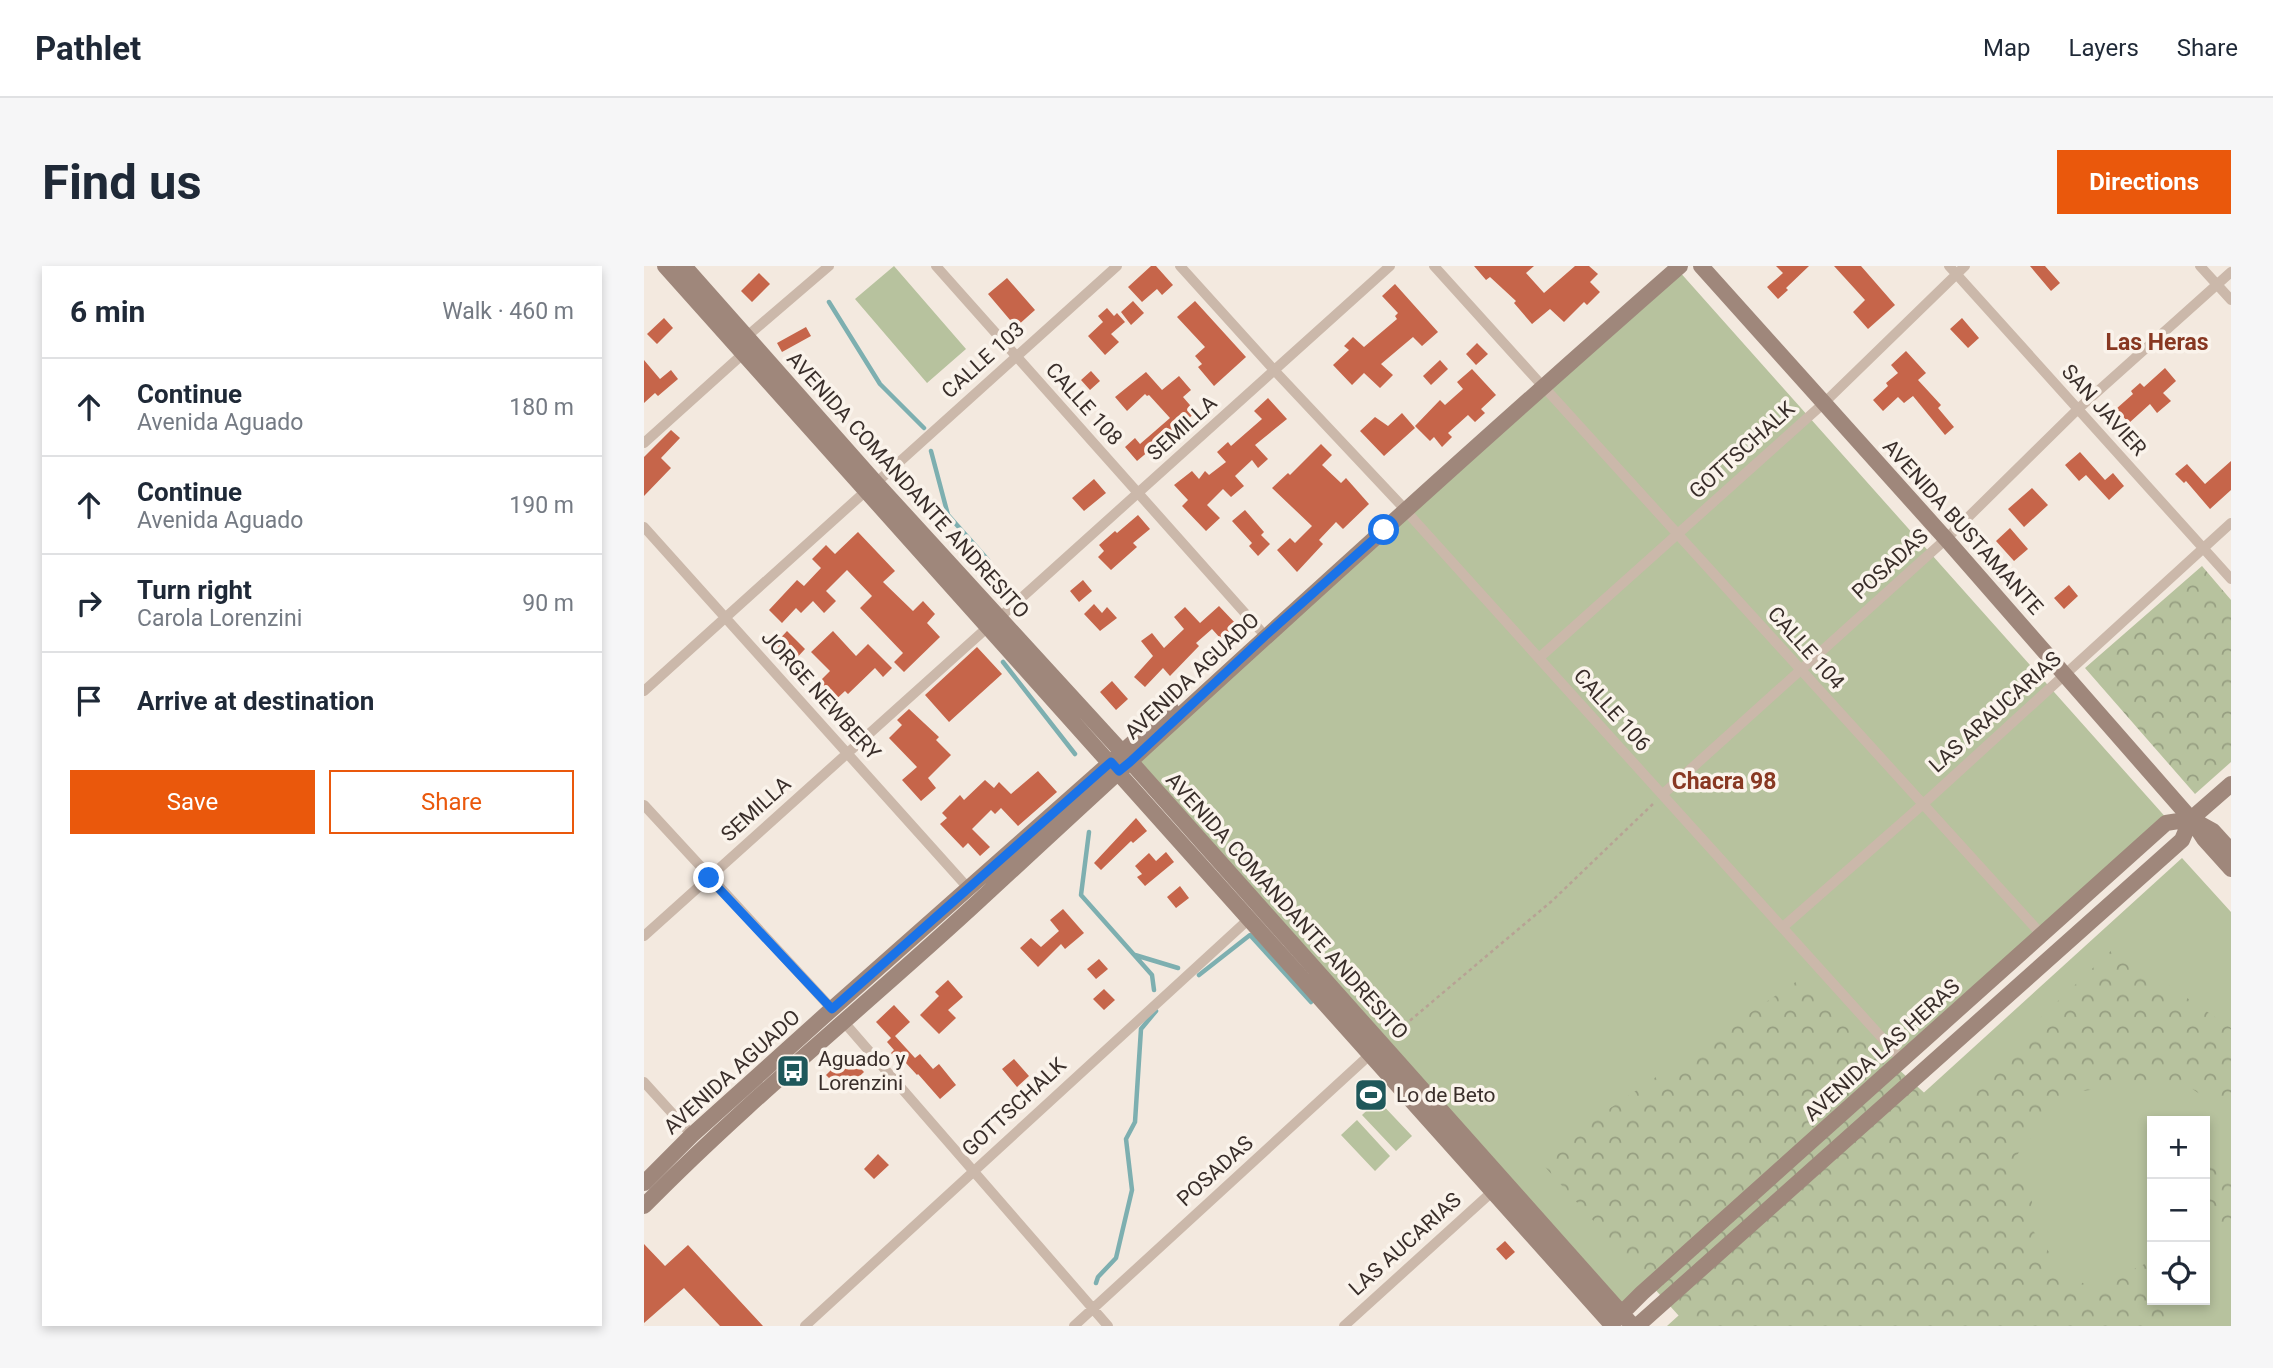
<!DOCTYPE html>
<html lang="en">
<head>
<meta charset="utf-8">
<style>
  :root { --surface:#fff; --page:#f6f6f7; --text:#1f2937; --muted:#747a83; --line:#e0e1e3; --accent:#ea580c }
  body { margin:0; font-family:Roboto,sans-serif; background:var(--page); color:var(--text) }
  .controls { position:absolute; right:21px; bottom:21px; display:grid; overflow:hidden; border-radius:0px; box-shadow:0 4px 10px #0003 }
  .controls button { width:63px; height:63px; display:grid; place-items:center; padding:0; border:0; border-bottom:2px solid var(--line); background:var(--surface); color:var(--text); font:35px sans-serif }
  .stop { position:absolute; width:21px; height:21px; margin:-16px; border:5px solid #1a73e8; border-radius:50%; background:#fff }
  .stop.end { background:#1a73e8; border-color:#fff; box-shadow:0 2px 7px #0008 }
  .list { margin:0; padding:0; list-style:none }
  h2 { display:flex; justify-content:space-between; align-items:center; height:91px; margin:0; padding:0 28px; font-size:30px }
  h2 small { font-size:23px; font-weight:400; color:var(--muted) }
  .list li { display:grid; grid-template-columns:46px 1fr auto; gap:21px; align-items:center; box-sizing:border-box; height:98px; padding:0 28px; border-top:2px solid var(--line) }
  .list b { display:block; font-size:26px; white-space:nowrap }
  .list p { margin:0; font-size:23px; white-space:nowrap; color:var(--muted) }
  .list em { font-size:23px; font-style:normal; color:var(--muted) }
  .actions { display:flex; gap:14px; padding:21px 28px }
  .actions a { flex:1; padding:16px 0; border:2px solid var(--accent); border-radius:0px; text-align:center; font-size:24px; color:var(--accent) }
  .actions .main { background:var(--accent); color:#fff }
  .icon { flex:none; width:38px; height:38px; fill:none; stroke:currentColor; stroke-width:2; stroke-linecap:round; stroke-linejoin:round }
  .map { position:relative; flex:none; width:1587px; height:1060px; overflow:hidden; border-radius:0px }
  header { display:flex; align-items:center; gap:42px; box-sizing:border-box; height:98px; padding:0 35px; background:var(--surface); border-bottom:2px solid var(--line) }
  header strong { font-size:33px }
  nav { display:flex; gap:38px; margin-inline-start:auto; font-size:24px }
  .intro { display:flex; align-items:center; justify-content:space-between; box-sizing:border-box; height:168px; padding:0 42px }
  h1 { margin:0; font-size:49px }
  .button { padding:18px 32px; border-radius:0px; background:var(--accent); color:#fff; font-size:24px; font-weight:700 }
  main { display:flex; gap:42px; padding:0 42px }
  aside { flex:1; background:var(--surface); border-radius:0px; box-shadow:0 4px 10px #0003 }
  .map>svg:first-child { display:block }
</style>
</head>
<body>
<header>
<strong>Pathlet</strong>
<nav><a>Map</a><a>Layers</a><a>Share</a></nav>
</header>
<div class="intro"><h1>Find us</h1><a class="button">Directions</a></div>
<main>
<aside>
<h2>6 min<small>Walk · 460 m</small></h2>
<ul class="list">
<li><svg class="icon" aria-label="ahead" viewBox="0 0 24 24"><path d="M12 20V5M6 11l6-6 6 6"/></svg><div><b>Continue</b><p>Avenida Aguado</p></div><em>180 m</em></li>
<li><svg class="icon" aria-label="ahead" viewBox="0 0 24 24"><path d="M12 20V5M6 11l6-6 6 6"/></svg><div><b>Continue</b><p>Avenida Aguado</p></div><em>190 m</em></li>
<li><svg class="icon" aria-label="right" viewBox="0 0 24 24"><path d="M7 20v-9h11M14 6l5 5-5 5"/></svg><div><b>Turn right</b><p>Carola Lorenzini</p></div><em>90 m</em></li>
<li><svg class="icon" aria-label="arrive" viewBox="0 0 24 24"><path d="M6 21V4h12l-3 4 3 4H6"/></svg><div><b>Arrive at destination</b></div></li>
</ul>
<div class="actions"><a class="main">Save</a><a>Share</a></div>
</aside>
<div class="map">
<svg width="1587" height="1060" viewBox="0 0 1587 1060">
  <defs>
    <pattern id="forest-crowns" width="20" height="18" patternUnits="userSpaceOnUse" patternTransform="scale(1.75)"><rect width="20" height="18" fill="#b7c29e"/><path d="M2 6a3 3 0 1 1 6 0M12 15a3 3 0 1 1 6 0" fill="none" stroke="#969e81"/></pattern>
  </defs>
  <rect width="100%" height="100%" fill="#f3e9df"/>
  <path fill="#b7c29e" fill-rule="evenodd" d="M250,0L322,83L283,117L211,33Z
    M1034,4L1525,555L982,1043L491,492Z
    M1538,592L1587,646V1060H1023ZM1508,855H1561V1034H1508Z
    M734,834L768,870L752,885L718,849Z
    M713,854L746,890L731,905L697,869Z"/>
  <path fill="url(#forest-crowns)" d="M1558,300L1587,334V496L1551,528L1441,402Z
    M1470,682L1587,762V849L1541,818L1510,816L1422,827L1369,894L1388,934L1387,962L1423,1010L1450,1022L1507,995L1508,1034L1547,1035L1529,1060H1044L893,892L1156,713L1299,844Z
    M1561,884L1587,909V965L1561,952Z"/>
  <g fill="none" stroke-linecap="round" stroke-linejoin="round">
    <path stroke="#7dafb0" stroke-width="4.5" d="M185,36L236,118L280,162
      M287,185L304,249L344,294
      M359,396L431,488
      M445,566L437,629L508,709L510,724
      M491,689L534,702
      M555,709L606,669L667,736
      M452,1017L454,1011L472,992L488,924L482,873L491,856L497,763L512,745"/>
  </g>
  <path fill="#c6654a" d="M507,0H512L529,19L518,29L513,23L498,36L484,21Z
    M830,0H890L882,7L900,27L931,0H945L954,8L946,16L956,26L943,39L940,36L920,56L906,43L888,58L870,37L872,35L846,11L842,14Z
    M1132,0H1165L1142,22L1144,24L1134,33L1123,21L1139,7Z
    M1190,0H1217L1251,39L1224,63L1209,46L1221,34Z
    M1386,0H1401L1416,17L1407,25Z
    M115,7L126,18L108,36L97,25Z
    M363,12L391,44L372,61L344,28Z
    M751,18L794,66L778,80L769,71L737,98L749,109L736,122L720,107L708,119L689,99L705,84L700,80L709,71L720,81L753,53L751,50L754,47L738,30Z
    M489,35L500,47L487,59L477,46Z
    M551,35L602,91L570,120L554,101L558,98L551,90L561,81L533,51Z
    M463,42L470,50L473,47L481,56L467,68L475,76L461,89L444,70L459,56L454,50Z
    M20,52L29,62L13,78L3,68Z
    M1318,52L1335,72L1324,82L1306,63Z
    M162,61L167,70L138,86L133,77Z
    M833,77L844,88L832,99L822,88Z
    M1262,85L1282,107L1274,114L1297,139L1294,142L1310,161L1301,169L1269,130L1260,137L1254,131L1239,145L1229,134L1244,120L1242,117L1254,107L1247,99Z
    M0,94L16,113L27,104L34,113L14,130L11,127L0,137Z
    M796,94L804,103L787,119L779,110Z
    M1521,102L1532,115L1519,127L1527,135L1513,147L1506,138L1485,157L1472,143L1489,128L1487,125L1496,117L1500,121Z
    M828,103L852,129L837,143L841,147L831,156L824,149L804,167L808,171L798,181L790,171L786,175L771,160L796,134L801,139L819,123L813,116Z
    M447,105L456,115L446,124L437,114Z
    M502,106L518,124L535,110L547,124L539,131L552,146L529,166L532,170L516,184L512,179L493,195L481,181L491,172L496,178L526,152L505,129L503,130L501,128L483,145L471,131Z
    M624,132L643,153L611,179L624,193L614,202L608,194L591,210L600,220L587,231L579,223L563,239L576,252L562,265L538,240L544,234L530,219L548,205L555,213L561,205L565,209L582,196L573,186L584,176L587,180L618,153L610,145Z
    M758,147L771,162L740,190L716,165L731,151L744,160Z
    M27,164L36,172L17,192L27,202L0,230V191Z
    M677,178L688,189L678,199L697,217L702,212L725,238L699,263L692,256L675,274L679,278L653,306L633,284L646,272L651,277L668,260L628,222L644,207L646,209Z
    M1436,186L1461,214L1469,207L1480,220L1465,234L1442,209L1435,215L1421,199Z
    M1587,195V224L1566,243L1542,215L1540,217L1531,208L1543,198L1561,218Z
    M450,213L462,227L440,245L428,232Z
    M1388,222L1404,239L1380,261L1364,243Z
    M601,244L620,266L617,269L626,278L614,290L605,280L608,277L588,255Z
    M494,249L506,263L489,277L493,281L467,304L454,291L460,285L455,279L471,265L473,267Z
    M1366,262L1384,283L1370,295L1352,275Z
    M214,266L251,305L239,316L269,345L279,335L291,348L283,357L296,371L260,406L250,396L259,387L216,342L228,330L203,304L182,325L192,335L180,347L169,335L157,347L152,342L138,357L125,344L153,314L160,320L177,302L168,293L182,279L191,288Z
    M439,314L448,325L435,336L426,325Z
    M1425,319L1434,330L1420,343L1410,332Z
    M450,338L458,347L463,341L473,352L456,365L440,348Z
    M575,340L593,359L577,373L568,363L552,377L555,380L526,410L519,402L501,421L490,411L509,390L497,375L508,367L520,382L540,363L530,351L541,341L556,357Z
    M143,365L161,383L149,396L131,378Z
    M189,365L212,390L224,378L248,402L239,411L231,402L204,428L201,425L187,438L179,430L182,426L174,417L186,405L167,386Z
    M333,381L358,408L305,456L281,429Z
    M468,415L484,433L472,444L456,426Z
    M265,443L295,471L292,474L307,489L284,512L292,522L277,535L258,514L273,501L245,472L258,459L253,454Z
    M394,505L413,526L374,560L357,542L351,548L347,544L328,563L346,581L336,590L324,577L319,582L296,558L303,552L298,547L316,529L320,534L341,514L350,522L355,516L367,528Z
    M492,552L503,565L489,577L487,575L457,604L450,597Z
    M522,586L530,596L501,620L493,611L498,608L491,600L505,587L512,595Z
    M536,620L545,632L532,642L523,631Z
    M419,643L440,667L421,683L417,678L394,701L376,682L387,672L397,681L415,665L406,654Z
    M455,693L464,703L452,713L443,703Z
    M304,714L319,731L304,744L312,752L295,768L276,749L295,730L291,726Z
    M460,723L471,734L460,744L449,733Z
    M250,739L266,756L251,770L271,792L276,788L289,803L295,798L312,819L296,833L274,808L273,809L261,796L258,799L247,787L250,784L243,776L247,772L232,756Z
    M203,788L220,806L199,826L182,809Z
    M370,793L385,810L373,821L358,803Z
    M234,888L245,899L230,913L220,903Z
    M861,975L871,986L862,994L852,983Z
    M0,978L21,1000L44,979L119,1060H76L40,1022L0,1057Z"/>
  <g fill="none" stroke-linecap="round" stroke-linejoin="round">
    <path stroke="#b7a294" stroke-width="2.5" stroke-dasharray="3.5 3.5" stroke-linecap="butt" d="M750,768L909,634L1011,536"/>
    <path stroke="#cbb8aa" stroke-width="10" d="M292,0L616,364
      M536,0L630,104L756,238
      M790,0L894,115
      M1305,0L1587,313
      M1556,0L1587,34
      M102,71L185,0
      M899,120L1398,669
      M0,177L100,87
      M232,217L473,0
      M761,244L1258,794
      M0,261L325,623
      M355,352L746,0
      M895,392L1180,137L1321,0
      M0,425L223,224
      M1019,528L1302,273L1434,143L1587,6
      M0,539L188,743
      M1139,661L1278,539L1587,257
      M0,670L345,360
      M199,755L464,1060
      M0,816L48,869
      M161,1060L606,652
      M430,1060L731,784
      M700,1060L849,925"/>
    <path stroke="#9f877b" stroke-width="16" d="M21,0L969,1060
      M40,0L232,217L478,486L989,1060
      M1057,0L1302,273L1547,553L1560,573L1587,603
      M1549,554L1569,565L1587,585
      M0,917L48,869L188,743L527,443
      M0,940C107,831 226,736 338,632C568,419 800,207 1036,0
      M971,1054L998,1027L1522,557L1547,553
      M993,1060L1538,574L1547,553L1587,518"/>
  </g>
  <g fill="none" stroke-linecap="round" stroke-linejoin="round">
    <path stroke="#1a73e8" stroke-width="9" d="M65,612L188,743L467,496L475,505L486,496L621,370L740,264"/>
  </g>
  <defs>
    <symbol id="bus-square" viewBox="-11 -11 22 22"><rect x="-9" y="-9" width="18" height="18" rx="4" fill="#1f585b" stroke="#faf3eb"/><path d="M-5-6H5V4H4V6H2V4H-2V6H-4V4H-5ZM-3.5-4V0h7V-4ZM-3.5 1.2v1.5H-2V1.2ZM2 1.2v1.5H3.5V1.2Z" fill="#fff"/></symbol>
    <symbol id="stadium-square" viewBox="-11 -11 22 22"><rect x="-9" y="-9" width="18" height="18" rx="4" fill="#1f585b" stroke="#faf3eb"/><path d="M0-5a6.5 5 0 1 0 0 10a6.5 5 0 1 0 0-10ZM-3.5-1.8h7v3.6h-7Z" fill="#fff"/></symbol>
  </defs>
  <g fill-rule="evenodd">
    <use href="#bus-square" x="130" y="786" width="38" height="38"/>
    <use href="#stadium-square" x="708" y="810" width="38" height="38"/>
  </g>
  <g text-anchor="middle" dominant-baseline="central" stroke-width="7" stroke-linejoin="round" paint-order="stroke">
    <g font-size="21" fill="#392e2a" stroke="#faf3eb">
      <text transform="translate(339 94) rotate(-42)">CALLE 103</text>
      <text transform="translate(440 138) rotate(48)">CALLE 108</text>
      <text transform="translate(1460 144) rotate(48)">SAN JAVIER</text>
      <text transform="translate(538 162) rotate(-42)">SEMILLA</text>
      <text transform="translate(1098 184) rotate(-42)">GOTTSCHALK</text>
      <text transform="translate(264 219) rotate(48)">AVENIDA COMANDANTE ANDRESITO</text>
      <text transform="translate(1319 261) rotate(48)">AVENIDA BUSTAMANTE</text>
      <text transform="translate(1246 298) rotate(-42)">POSADAS</text>
      <text transform="translate(1162 382) rotate(48)">CALLE 104</text>
      <text transform="translate(548 410) rotate(-43)">AVENIDA AGUADO</text>
      <text transform="translate(177 429) rotate(48)">JORGE NEWBERY</text>
      <text transform="translate(968 444) rotate(48)">CALLE 106</text>
      <text transform="translate(1351 446) rotate(-42)">LAS ARAUCARIAS</text>
      <text transform="translate(112 543) rotate(-42)">SEMILLA</text>
      <text transform="translate(643 640) rotate(48)">AVENIDA COMANDANTE ANDRESITO</text>
      <text transform="translate(1238 784) rotate(-42)">AVENIDA LAS HERAS</text>
      <text transform="translate(88 806) rotate(-42)">AVENIDA AGUADO</text>
      <text transform="translate(370 841) rotate(-43)">GOTTSCHALK</text>
      <text transform="translate(571 905) rotate(-42)">POSADAS</text>
      <text transform="translate(761 978) rotate(-42)">LAS AUCARIAS</text>
    </g>
    <g font-size="21" fill="#392e2a" stroke="#faf3eb" text-anchor="start">
      <text x="174" y="793">Aguado y<tspan x="174" dy="24">Lorenzini</tspan></text>
      <text x="752" y="829">Lo de Beto</text>
    </g>
    <g font-size="23" font-weight="bold" fill="#883822" stroke="#faf3eb">
      <text x="1513" y="76">Las Heras</text>
      <text x="1080" y="515">Chacra 98</text>
    </g>
  </g>
</svg>
<div class="controls">
<button>+</button>
<button>−</button>
<button><svg class="icon" aria-label="locate" viewBox="0 0 24 24"><circle cx="12" cy="12" r="6"/><path d="M12 2v4M12 18v4M2 12h4M18 12h4"/></svg></button>
</div>
<div class="stop" style="left:740px;top:264px"></div>
<div class="stop end" style="left:65px;top:612px"></div>
</div>
</main>
</body>
</html>
